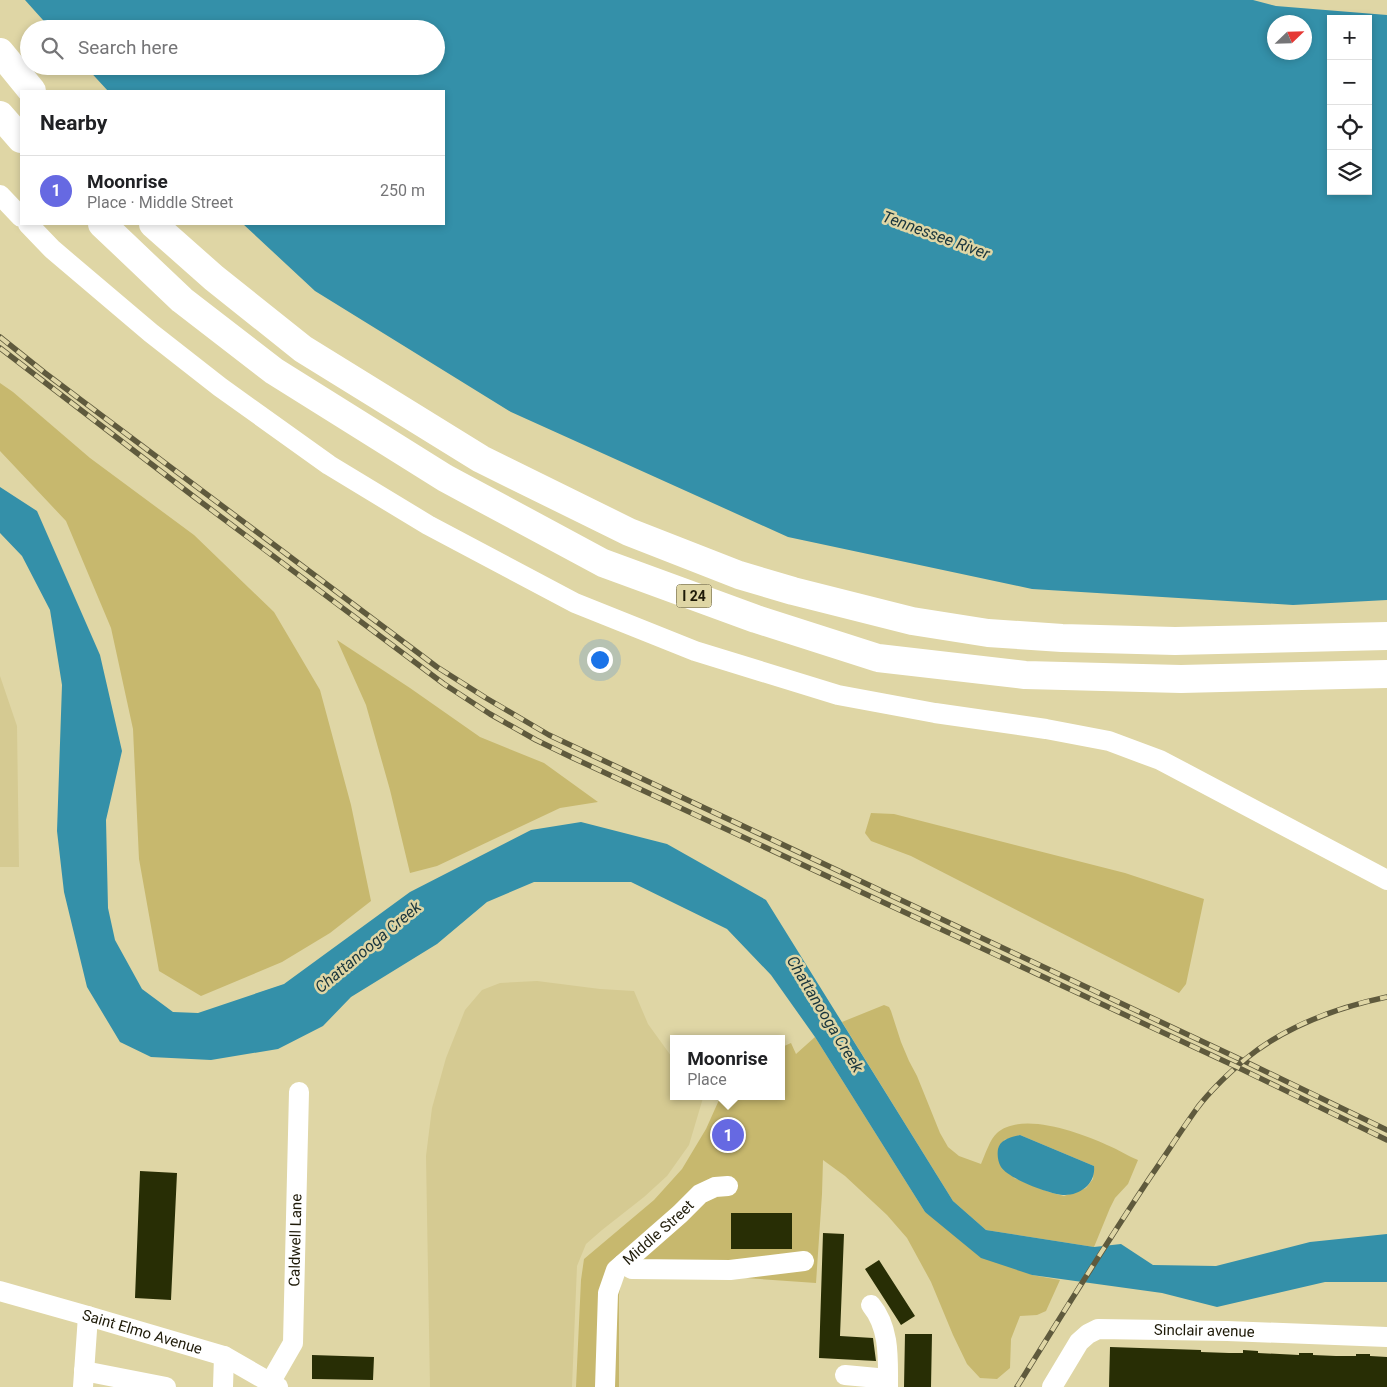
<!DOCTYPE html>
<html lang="en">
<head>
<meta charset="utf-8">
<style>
  :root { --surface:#fff; --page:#f2f2f2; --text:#202124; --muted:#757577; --line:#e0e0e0; --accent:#6669e2 }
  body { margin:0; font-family:Roboto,sans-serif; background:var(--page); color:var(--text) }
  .controls { position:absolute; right:15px; top:15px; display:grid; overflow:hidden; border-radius:0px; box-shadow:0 2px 8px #0003 }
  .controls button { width:45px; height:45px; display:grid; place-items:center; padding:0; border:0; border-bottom:1px solid var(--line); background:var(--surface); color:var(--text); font:25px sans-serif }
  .compass { position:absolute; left:1267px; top:15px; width:45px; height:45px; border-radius:50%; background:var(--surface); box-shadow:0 2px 8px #0003; rotate:67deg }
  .you { position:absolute; left:599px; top:659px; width:18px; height:18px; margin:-12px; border:4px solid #fff; border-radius:50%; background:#1a73e8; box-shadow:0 0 0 8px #1a73e833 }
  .badge { display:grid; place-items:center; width:32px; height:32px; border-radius:50%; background:var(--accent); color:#fff; font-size:16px; font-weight:700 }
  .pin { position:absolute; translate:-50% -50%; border:2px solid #fff; box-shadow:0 1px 5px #0006 }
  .popup { position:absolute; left:670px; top:1035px; width:115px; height:65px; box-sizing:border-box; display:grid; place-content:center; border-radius:0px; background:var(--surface); filter:drop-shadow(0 1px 4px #0005); font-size:16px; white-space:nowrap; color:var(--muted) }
  .popup b { font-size:19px; color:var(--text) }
  .popup::after { content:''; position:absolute; left:50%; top:100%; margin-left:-10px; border:10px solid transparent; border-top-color:var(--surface) }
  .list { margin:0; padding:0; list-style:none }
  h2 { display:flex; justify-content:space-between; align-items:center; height:65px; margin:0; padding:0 20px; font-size:21px }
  h2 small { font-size:16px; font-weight:400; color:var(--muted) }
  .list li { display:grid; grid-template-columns:32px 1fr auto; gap:15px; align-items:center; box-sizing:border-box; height:70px; padding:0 20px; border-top:1px solid var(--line) }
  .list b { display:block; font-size:19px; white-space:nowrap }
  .list p { margin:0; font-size:16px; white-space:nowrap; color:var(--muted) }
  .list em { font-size:16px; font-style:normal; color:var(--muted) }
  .icon { flex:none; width:28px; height:28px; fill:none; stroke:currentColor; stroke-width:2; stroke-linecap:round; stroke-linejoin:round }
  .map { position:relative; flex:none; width:1387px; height:1387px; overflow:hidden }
  .search { position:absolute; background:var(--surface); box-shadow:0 2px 8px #0003; left:20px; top:20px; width:425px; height:55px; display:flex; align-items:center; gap:12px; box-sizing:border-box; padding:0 18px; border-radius:28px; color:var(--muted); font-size:19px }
  .panel { position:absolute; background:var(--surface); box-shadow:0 2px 8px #0003; left:20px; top:90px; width:425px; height:135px; border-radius:0px }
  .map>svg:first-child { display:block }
</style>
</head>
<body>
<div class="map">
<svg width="1387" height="1387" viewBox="0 0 1387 1387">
  <rect width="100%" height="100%" fill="#dfd6a5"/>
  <path fill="#d5ca92" d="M0,676L17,726L19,867H0Z
    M537,981L600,989L634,991L648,1024L674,1060V1096H701L703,1098L689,1145L667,1176L644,1197L602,1230L586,1244L577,1266L572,1387H430L426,1156L432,1108L446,1058L465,1010L482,990L500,983Z"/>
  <path fill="#c7b86e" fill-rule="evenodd" d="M0,383L13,392L90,458L194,535L274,612L320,690L351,805L371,901L330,933L282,962L201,996L159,971L139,859L133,729L111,628L66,521L0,451Z
    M337,640L410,688L480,737L544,763L598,802L560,808L437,866L410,873L390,790L366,705Z
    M871,813L894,814L1125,873L1204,899L1186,984L1179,993L911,856L871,841L865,833Z
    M884,1005L889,1007L891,1011L901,1042L909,1061L917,1076L940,1133L948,1147L959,1156L981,1164C985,1155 990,1139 997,1133C1022,1111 1080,1133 1107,1145C1118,1149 1127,1156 1138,1160L1128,1184L1115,1198L1110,1208L1094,1247L986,1230L953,1201L842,1022ZM1020,1135L1094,1166L1093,1179L1086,1188L1064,1196L1049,1192L1014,1178L1004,1140Z
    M815,1037L925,1212L1032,1275L1060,1280L1046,1311L1037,1315L1020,1316L1011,1339L1010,1368L997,1379L980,1378L967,1364L953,1335L931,1282L907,1238L887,1215L845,1176L823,1160L822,1194L816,1283L730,1277L634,1273L622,1277L619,1295V1387H576L581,1280L584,1259L654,1200L682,1169L706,1129L719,1100L722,1096H782V1047L791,1043L796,1054Z"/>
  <path fill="#3490a9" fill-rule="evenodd" d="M25,0H1253L1276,6L1387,15V600L1293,605L1032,589L788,537L511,412L315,291L243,224H444V91H108L85,66H436V29H51ZM1331,19H1368V191H1331ZM1274,22H1304V52H1274Z
    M0,487L37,511L100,655L122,751L106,820L108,908L115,940L142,989L173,1012L198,1013L284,984L410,892L531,830L581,822L667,844L766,900L953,1201L986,1230L1094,1247L1121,1244L1153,1265L1216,1266L1310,1242L1387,1234V1282H1325L1217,1307L1162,1293L1032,1275L981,1258L925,1212L815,1037L771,975L727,929L631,882H534L487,902L437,944L351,997L323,1026L278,1049L211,1060L151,1057L120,1042L87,987L64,892L57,831L62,685L50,610L22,556L0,533Z
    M1020,1135L1094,1166C1096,1183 1081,1195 1065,1195C1051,1195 1009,1179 1001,1167C998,1162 997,1155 998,1149C999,1145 1001,1142 1005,1140C1009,1137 1015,1136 1020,1135Z"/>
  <path fill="#282e05" d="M140,1171L177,1173L171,1300L135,1298Z
    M731,1213H792V1249H731Z
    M823,1233L844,1234L840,1336L873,1338L876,1361L819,1358Z
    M879,1260L915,1316L901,1325L865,1269Z
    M905,1334H932L931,1387H904Z
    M1110,1347L1201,1350V1352L1229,1353H1243V1350L1258,1351V1353L1299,1355V1353H1313V1355L1336,1356H1356V1354H1370V1356L1387,1357V1387H1109Z
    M312,1355L374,1357L373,1380L312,1379Z"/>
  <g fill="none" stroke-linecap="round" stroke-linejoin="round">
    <g stroke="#fff" stroke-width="20">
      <path d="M0,195L21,217"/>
      <path d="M28,224L52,249L151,333L220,387L329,465L428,525L575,603L695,651L838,695L935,713L1046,729L1109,741L1160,760L1387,880"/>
      <path d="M623,1264L632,1269L730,1270L804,1261"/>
      <path id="s1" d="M0,1291L88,1316L224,1356L278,1387"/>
      <path d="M871,1305C890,1328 888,1359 888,1387"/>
      <path d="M84,1371L166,1387"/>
      <path d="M845,1375L888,1379"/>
      <path id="s2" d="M270,1383L293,1343L299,1092"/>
      <path d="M83,1387L88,1316"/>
      <path d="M223,1387L224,1356"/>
      <path id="s3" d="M605,1387L608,1293L616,1270L680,1214L700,1194L715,1187L728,1186"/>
      <path id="s4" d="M1052,1387L1079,1342L1088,1334L1098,1329L1227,1331L1387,1337"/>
    </g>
    <path stroke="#fff" stroke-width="28" d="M0,52L32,91
      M0,115L21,139
      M102,224L182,300L274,371L445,478L603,563L756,619L878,658L1025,675L1181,679L1387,674
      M153,224L214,278L303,349L481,459L629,532L739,575L793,591L912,621L988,633L1062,638L1175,641L1387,636"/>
    <defs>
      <path id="rail" d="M0,337L45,373L437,667L486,698L549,735L1244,1061L1387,1130
        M0,348L193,496L444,684L490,714L536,740L571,757L1237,1067L1387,1140
        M1017,1387C1061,1316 1105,1245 1151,1176C1167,1153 1182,1129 1198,1107C1211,1090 1227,1075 1243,1061C1285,1026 1335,1008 1387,997"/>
    </defs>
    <use href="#rail" stroke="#5f5a3d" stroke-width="5.5"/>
    <use href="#rail" stroke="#dfd6a5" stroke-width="4" stroke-dasharray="11" stroke-linecap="butt"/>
  </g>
  <g text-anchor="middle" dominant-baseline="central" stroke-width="5" stroke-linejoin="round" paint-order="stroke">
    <rect fill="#dfd6a5" stroke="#585237" stroke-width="1" x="676.5" y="584.5" width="35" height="23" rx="4"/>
    <g font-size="14" font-weight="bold" fill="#1e1a08">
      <text x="694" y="596">I 24</text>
    </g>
    <g font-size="15" fill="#1e1a08" stroke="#dfd6a5">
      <text stroke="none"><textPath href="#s3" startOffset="175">Middle Street</textPath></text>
      <text stroke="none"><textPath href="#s2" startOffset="149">Caldwell Lane</textPath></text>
      <text stroke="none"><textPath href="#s4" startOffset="182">Sinclair avenue</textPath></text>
      <text stroke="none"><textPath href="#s1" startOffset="148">Saint Elmo Avenue</textPath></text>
    </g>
    <g font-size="16" font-style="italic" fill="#19353d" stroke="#dfd6a5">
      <text transform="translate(936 235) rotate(20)">Tennessee River</text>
      <text transform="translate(368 947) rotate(-40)">Chattanooga Creek</text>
      <text transform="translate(825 1014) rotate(59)">Chattanooga Creek</text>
    </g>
  </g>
</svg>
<div class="controls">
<button>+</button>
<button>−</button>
<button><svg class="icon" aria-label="locate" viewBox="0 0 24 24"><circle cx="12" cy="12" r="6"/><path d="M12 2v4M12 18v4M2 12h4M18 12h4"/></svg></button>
<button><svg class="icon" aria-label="layers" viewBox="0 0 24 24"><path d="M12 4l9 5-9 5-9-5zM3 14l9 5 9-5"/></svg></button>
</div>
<svg class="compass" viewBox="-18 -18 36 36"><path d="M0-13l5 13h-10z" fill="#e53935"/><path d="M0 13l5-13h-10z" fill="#757577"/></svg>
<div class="you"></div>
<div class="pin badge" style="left:728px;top:1135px">1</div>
<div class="popup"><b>Moonrise</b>Place</div>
<div class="search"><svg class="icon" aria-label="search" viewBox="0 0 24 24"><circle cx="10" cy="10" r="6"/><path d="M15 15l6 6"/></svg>Search here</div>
<section class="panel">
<h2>Nearby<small></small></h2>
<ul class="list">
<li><span class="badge">1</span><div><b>Moonrise</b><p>Place · Middle Street</p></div><em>250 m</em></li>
</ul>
</section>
</div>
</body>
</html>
